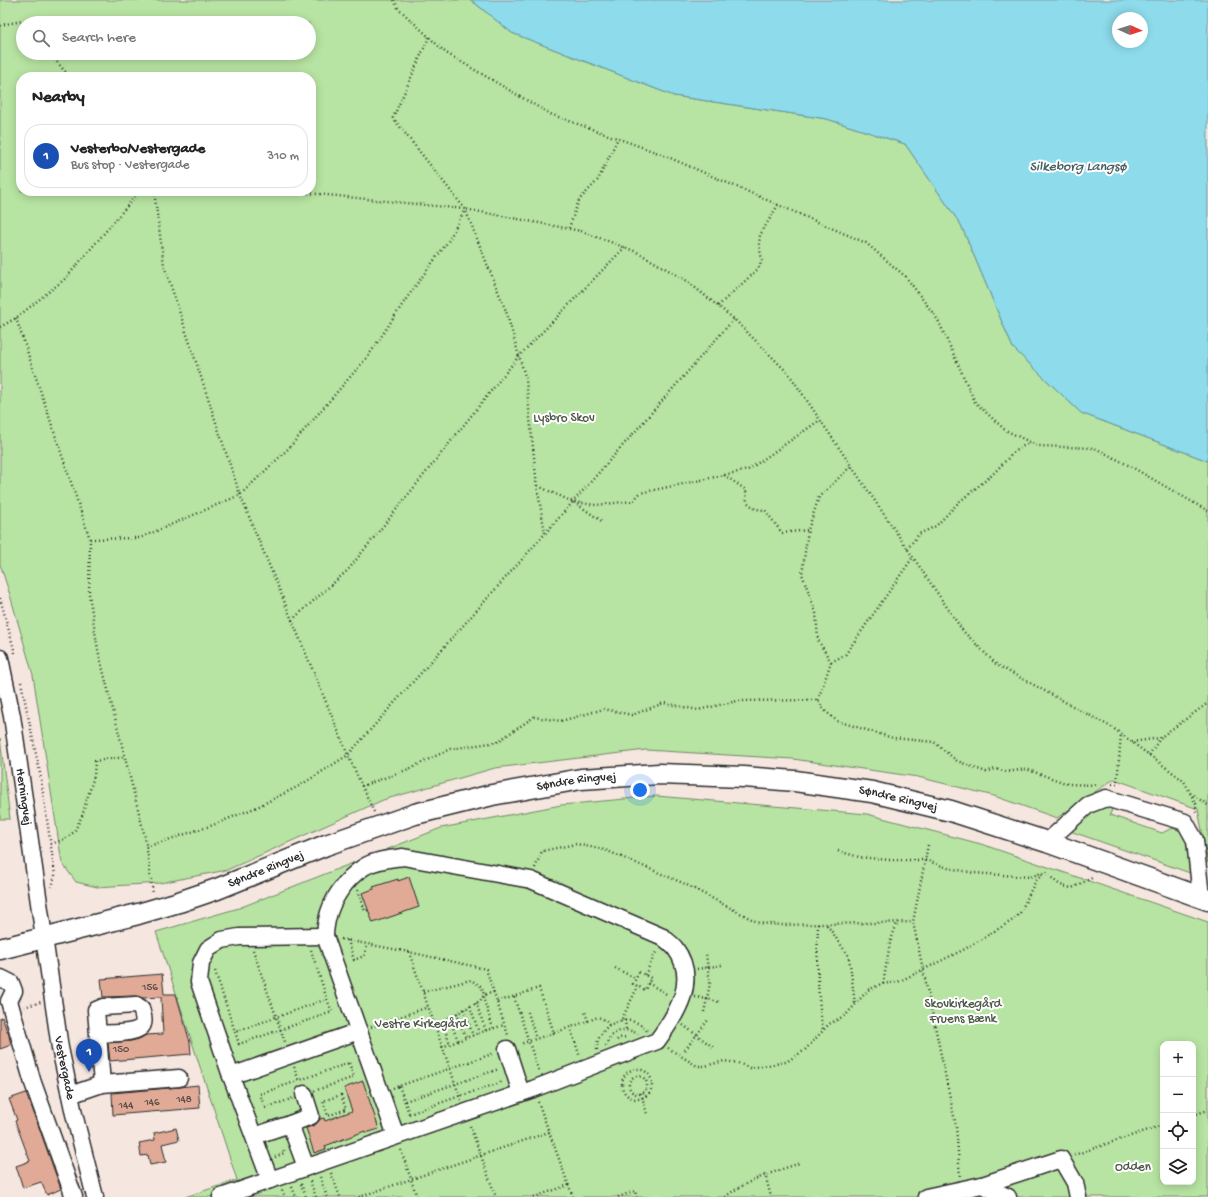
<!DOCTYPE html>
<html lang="en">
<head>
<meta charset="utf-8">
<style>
  :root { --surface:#fff; --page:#f2f2f2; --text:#222; --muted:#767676; --line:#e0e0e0; --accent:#d1495b }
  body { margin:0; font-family:"Gochi Hand",sans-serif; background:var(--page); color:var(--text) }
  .controls { position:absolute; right:12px; bottom:12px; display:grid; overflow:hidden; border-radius:8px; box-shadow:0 2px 10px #0003 }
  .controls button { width:36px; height:36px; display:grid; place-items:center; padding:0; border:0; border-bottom:1px solid var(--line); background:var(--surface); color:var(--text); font:20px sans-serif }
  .compass { position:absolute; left:1112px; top:12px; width:36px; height:36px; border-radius:50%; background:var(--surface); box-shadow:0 2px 10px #0003; rotate:93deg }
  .you { position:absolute; left:640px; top:790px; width:14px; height:14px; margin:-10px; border:3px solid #fff; border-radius:50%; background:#1a73e8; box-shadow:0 0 0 6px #1a73e833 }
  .badge { display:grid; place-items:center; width:26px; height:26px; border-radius:50%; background:var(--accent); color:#fff; font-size:13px; font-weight:700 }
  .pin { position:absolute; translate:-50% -33px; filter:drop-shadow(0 1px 2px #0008) }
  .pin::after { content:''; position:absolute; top:21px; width:14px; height:12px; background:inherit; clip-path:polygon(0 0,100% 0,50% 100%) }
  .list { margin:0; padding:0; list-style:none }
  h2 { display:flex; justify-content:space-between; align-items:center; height:52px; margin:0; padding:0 16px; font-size:17px }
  h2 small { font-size:13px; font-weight:400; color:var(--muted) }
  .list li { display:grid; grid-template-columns:26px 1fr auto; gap:12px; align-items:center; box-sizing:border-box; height:64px; margin:0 8px 8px; padding:0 8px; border:1px solid var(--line); border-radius:16px }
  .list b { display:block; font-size:15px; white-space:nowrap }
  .list p { margin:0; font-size:13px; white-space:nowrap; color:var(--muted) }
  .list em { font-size:13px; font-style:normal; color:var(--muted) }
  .icon { flex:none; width:22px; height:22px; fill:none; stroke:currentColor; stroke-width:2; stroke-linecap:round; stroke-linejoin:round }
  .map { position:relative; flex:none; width:1208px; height:1197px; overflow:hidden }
  .search { position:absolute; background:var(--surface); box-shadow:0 2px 10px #0003; left:16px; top:16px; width:300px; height:44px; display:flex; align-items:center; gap:10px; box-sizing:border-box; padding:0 14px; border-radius:22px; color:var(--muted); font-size:15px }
  .panel { position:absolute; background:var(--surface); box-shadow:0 2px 10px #0003; left:16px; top:72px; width:300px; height:124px; border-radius:16px }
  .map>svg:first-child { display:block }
</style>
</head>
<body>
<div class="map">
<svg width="1208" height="1197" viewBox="0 0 1208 1197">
  <rect width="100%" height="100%" fill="#f6e6e0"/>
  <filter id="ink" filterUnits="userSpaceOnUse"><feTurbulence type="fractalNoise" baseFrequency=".025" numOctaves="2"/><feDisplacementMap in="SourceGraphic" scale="8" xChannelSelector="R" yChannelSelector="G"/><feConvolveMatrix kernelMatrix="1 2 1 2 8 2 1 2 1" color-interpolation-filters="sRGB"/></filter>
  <g filter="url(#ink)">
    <path fill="#b7e4a2" stroke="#718866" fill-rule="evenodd" d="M0,0H471L512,33L674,96L827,119L905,144L961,225L1013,348L1081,413L1208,461V863L1198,809L1114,779L1057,818L994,796L918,777L793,759L646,750L495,768L383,800L227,870L160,883L97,887L76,882L62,863L33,675L10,595L0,564ZM23,23H309V53H23ZM21,77H311V191H21Z
      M0,738L10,819H0Z
      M656,796L867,814L981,844L1208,922V1197H185L237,1180L156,932L239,908L441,828L561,805ZM1163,1044H1193V1182H1163Z
      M1102,805L1112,809L1110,815L1162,833L1172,828L1181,831L1187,844L1192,863L1190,873L1070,831L1094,808Z"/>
    <path fill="#8ddbeb" stroke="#66959e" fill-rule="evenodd" d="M471,0H1208V461L1081,413L1013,348L961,225L905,144L827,119L674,96L512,33ZM1118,18H1142V42H1118Z"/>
    <path fill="#e0aa96" stroke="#2b2b2b" d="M409,877L419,907L373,923L362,893L374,889L373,887L398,879V881Z
      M162,974L164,994H176L190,1042L191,1054L110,1061L108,1043L131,1041L139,1039L146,1035L163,1034L161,997L143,998L135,996L103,997L101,979Z
      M2,1017L7,1031H8L11,1045L0,1049V1018Z
      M363,1081L379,1129L366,1133L365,1131L325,1146L326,1149L314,1153L306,1128L315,1125L318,1122L320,1119L324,1118L325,1121L352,1111L344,1088Z
      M198,1085L200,1108L113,1115L112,1093L180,1087Z
      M26,1093L29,1102H30L61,1189L47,1195L41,1182L23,1188L16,1166L30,1161L15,1121L17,1120L9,1099Z
      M176,1128L179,1140L162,1144L166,1162L150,1165L148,1155L141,1156L139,1143L155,1140L154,1133Z"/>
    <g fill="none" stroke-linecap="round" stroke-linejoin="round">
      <defs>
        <g id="minor">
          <path id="s1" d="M0,658L12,716L60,1048L74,1114L95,1197"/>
          <path d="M1047,842L1088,805L1106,798L1185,822L1195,840L1201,897"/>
          <path d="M0,978H1L11,983L14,991L9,1001L33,1083L74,1197"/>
          <path d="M98,1034C107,1033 140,1035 143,1024C145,1019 142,1013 141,1008L136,1005L103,1007L96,1010L102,1084L179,1078"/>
          <path d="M507,1049L521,1093"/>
          <path d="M231,1076L359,1031"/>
          <path d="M304,1094L311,1116L290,1124L306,1167"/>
          <path d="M70,1095L102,1084"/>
          <path d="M254,1136L290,1124"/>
          <path d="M270,1180L231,1076L199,982L201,963L208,949L222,940L239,937L325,936"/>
          <path d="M982,1185L1008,1197"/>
          <path d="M221,1197L533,1089L657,1041C677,1014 699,980 675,948C672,944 667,941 663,937L531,880L403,857C390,859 375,860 364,867C346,878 331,900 327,920C326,925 325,931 325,936L396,1136"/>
          <path d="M926,1197L982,1185L1061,1159L1075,1183L1078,1197"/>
        </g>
        <g id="major">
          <path id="s2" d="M0,949L138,914L179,902L217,889L326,845L415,814L492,795L581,779L659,774L744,777L795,781L872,792L951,811L1047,842L1208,900"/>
        </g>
      </defs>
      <use href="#minor" stroke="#2b2b2b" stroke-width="19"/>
      <use href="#major" stroke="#2b2b2b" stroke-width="23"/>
      <path stroke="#2b2b2b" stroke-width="2.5" stroke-dasharray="1 3" stroke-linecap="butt" d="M394,0L398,8L446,53L550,114L661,154L866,243L906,277L938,320L975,402L1005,430L1038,446L1095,448L1130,466L1208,511
        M0,25L23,21L25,23
        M429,37L393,118L465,209L506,311L526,380L537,486L545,533
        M49,53L70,77
        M154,191L164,265L240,495L348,755L362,786
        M288,191L465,209L581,231L637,252L687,281L734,319L789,374L963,631L997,665L1113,728L1184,781L1196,804V813
        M569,228L579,200L598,180L618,138
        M718,306L758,269L762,260L759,245L760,235L778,205
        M16,318L90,539L89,594L98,650L145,837L153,894
        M0,327L16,318L66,278L140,191
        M724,475L746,490L747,502L755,509L765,510L782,533L808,530
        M538,486L573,502L596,505L633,501L640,493L748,470L820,420
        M574,502L603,522
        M90,539L140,538L240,495L288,449L369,355L406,299L449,240L465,209
        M907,549L919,534L936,526L959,502L992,475L1015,451L1030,442
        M0,598L15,653
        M292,620L348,570L519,356L625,247
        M831,662L845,655L913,557
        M21,682L40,773L50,840L55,875L52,887
        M818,700L831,662L818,640L816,613L802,574L808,530L819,497L851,466
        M1132,742L1160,738
        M1149,755L1161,737L1208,703
        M1112,784H1117L1121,734
        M1190,793L1208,805
        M374,812L362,786L409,769L450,749L497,742L534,717L561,721L604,709L632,715L664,703L698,710L737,701L818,700L824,710L837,721L893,738L934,742L957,761L986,772L995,769L1007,772L1026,769L1068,784L1097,785
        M51,844L65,839L74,832L82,816L94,776L95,761L125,757
        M928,845L913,922L956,1126L960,1177
        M146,847L213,825L257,807L301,785L348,755L573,502L734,319
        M838,851L859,857L889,860H925L948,868L974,873L1030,877L1044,872C1051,874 1049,875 1054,880C1059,885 1065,887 1072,888L1094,877
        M535,868L542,851L576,844L605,850L683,883L759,923L782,925L913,922
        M358,890L365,911L368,910
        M818,924C817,960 817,995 823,1030
        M827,925L848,955L850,964L855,1004
        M341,939L409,952L486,969L508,1035
        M348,940L354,960L364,956L367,944
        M253,950L285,1042
        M311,950L327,999
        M409,952L461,1100
        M615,968L635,978
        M697,969L722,965
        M215,971L239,1044L332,1012L327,999L235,1032
        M639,972L651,978L645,990L633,984Z
        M645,975L657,950
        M648,983L668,995
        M883,984L890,943L897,923
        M423,992L471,980L482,987L484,995L494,992
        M483,997L493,1028
        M514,997L539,1072
        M695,997L707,999L710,983L706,954
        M497,1002L539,988L554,1033L520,1044
        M476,1003L486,1031
        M470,1006L479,1033L504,1025
        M24,1007L41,1002
        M464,1009L473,1036
        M528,1012L536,1039
        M704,1012L707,999L719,1002
        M457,1013L466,1038
        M449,1017L458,1041
        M625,1020L626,1030
        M588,1021L598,1017L605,1020L609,1025L621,1021L638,986
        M621,1021C631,1019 641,1023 647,1031
        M442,1022L450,1044
        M435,1025L480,1001L484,995
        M683,1025L713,1047
        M371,1027L428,1007
        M570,1027L580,1057
        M554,1033L588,1021L585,1012
        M617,1040L619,1038L627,1037
        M606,1046C610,1031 625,1026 638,1034
        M442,1047L479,1033
        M668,1048L697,1066H705L724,1061L738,1063L750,1068L786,1062L805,1050L829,1024L846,1015L868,990L881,984L898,982L965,949L1013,920L1020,913L1035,882L1044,872
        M597,1050C596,1039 602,1032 609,1025
        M685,1050L708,1020
        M349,1063L354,1077L265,1108L260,1094Z
        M294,1067L299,1081
        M622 1084a15 15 0 1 1 30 0a15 15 0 1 1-30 0Z
        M629 1085a9 9 0 1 1 18 0a9 9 0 1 1-18 0Z
        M399,1086L410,1116
        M393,1088L495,1053
        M641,1093L647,1114
        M341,1095L346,1109L328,1116L323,1101Z
        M405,1101L499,1069
        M538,1102L573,1197
        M409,1114L460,1096L503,1082
        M1193,1115L1208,1110
        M470,1126L496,1197
        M401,1150L417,1197
        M1074,1155L1163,1125
        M275,1157L284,1153V1150
        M331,1173L340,1197
        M765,1174L771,1197
        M320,1177L327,1197
        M310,1181L316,1197
        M301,1184L306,1197
        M292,1187L296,1197
        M282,1190L285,1197
        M359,1197L549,1132
        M534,1197L569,1185
        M618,1197L635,1191L637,1197
        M725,1197C747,1180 774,1172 800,1163"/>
      <use href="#minor" stroke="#fff" stroke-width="16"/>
      <use href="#major" stroke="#fff" stroke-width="20"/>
    </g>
  </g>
  <g text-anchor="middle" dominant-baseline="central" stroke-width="4" stroke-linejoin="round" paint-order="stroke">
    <g font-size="11" fill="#584b46">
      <text x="150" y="988">156</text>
      <text x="121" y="1050">150</text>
      <text x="184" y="1100">148</text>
      <text x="152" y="1103">146</text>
      <text x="126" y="1106">144</text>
    </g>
    <g font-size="13" fill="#4e5949" stroke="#fff">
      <text x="564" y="418">Lysbro Skov</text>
      <text x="963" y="1004">Skovkirkegård<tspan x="963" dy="15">Fruens Bænk</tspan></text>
      <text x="421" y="1024">Vestre Kirkegård</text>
      <text x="1133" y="1167">Odden</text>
    </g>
    <g font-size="13" fill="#2b2b2b" stroke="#fff">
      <text stroke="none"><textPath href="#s2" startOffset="602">Søndre Ringvej</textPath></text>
      <text stroke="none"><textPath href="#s1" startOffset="141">Herningvej</textPath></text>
      <text stroke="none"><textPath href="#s2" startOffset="926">Søndre Ringvej</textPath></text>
      <text stroke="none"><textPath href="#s2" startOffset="278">Søndre Ringvej</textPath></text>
      <text stroke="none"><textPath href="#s1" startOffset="415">Vestergade</textPath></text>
    </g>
    <g font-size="14" font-style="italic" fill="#486065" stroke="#fff">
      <text x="1078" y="167">Silkeborg Langsø</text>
    </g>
  </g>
</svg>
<div class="controls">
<button>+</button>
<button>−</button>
<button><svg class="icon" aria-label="locate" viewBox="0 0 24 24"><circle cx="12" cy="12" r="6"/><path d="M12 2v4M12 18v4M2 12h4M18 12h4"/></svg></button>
<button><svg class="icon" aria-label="layers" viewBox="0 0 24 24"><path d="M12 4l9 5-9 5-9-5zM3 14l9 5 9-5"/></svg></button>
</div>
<svg class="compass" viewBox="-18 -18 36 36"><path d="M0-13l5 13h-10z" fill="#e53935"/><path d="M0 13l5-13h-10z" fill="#767676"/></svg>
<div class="you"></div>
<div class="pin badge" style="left:89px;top:1072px;background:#1a4fb4">1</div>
<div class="search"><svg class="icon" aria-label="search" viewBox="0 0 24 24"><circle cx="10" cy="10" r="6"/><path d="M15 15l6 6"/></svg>Search here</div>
<section class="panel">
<h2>Nearby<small></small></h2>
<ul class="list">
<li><span class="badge" style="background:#1a4fb4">1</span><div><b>Vesterbo/Vestergade</b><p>Bus stop · Vestergade</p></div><em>310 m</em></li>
</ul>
</section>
</div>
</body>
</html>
